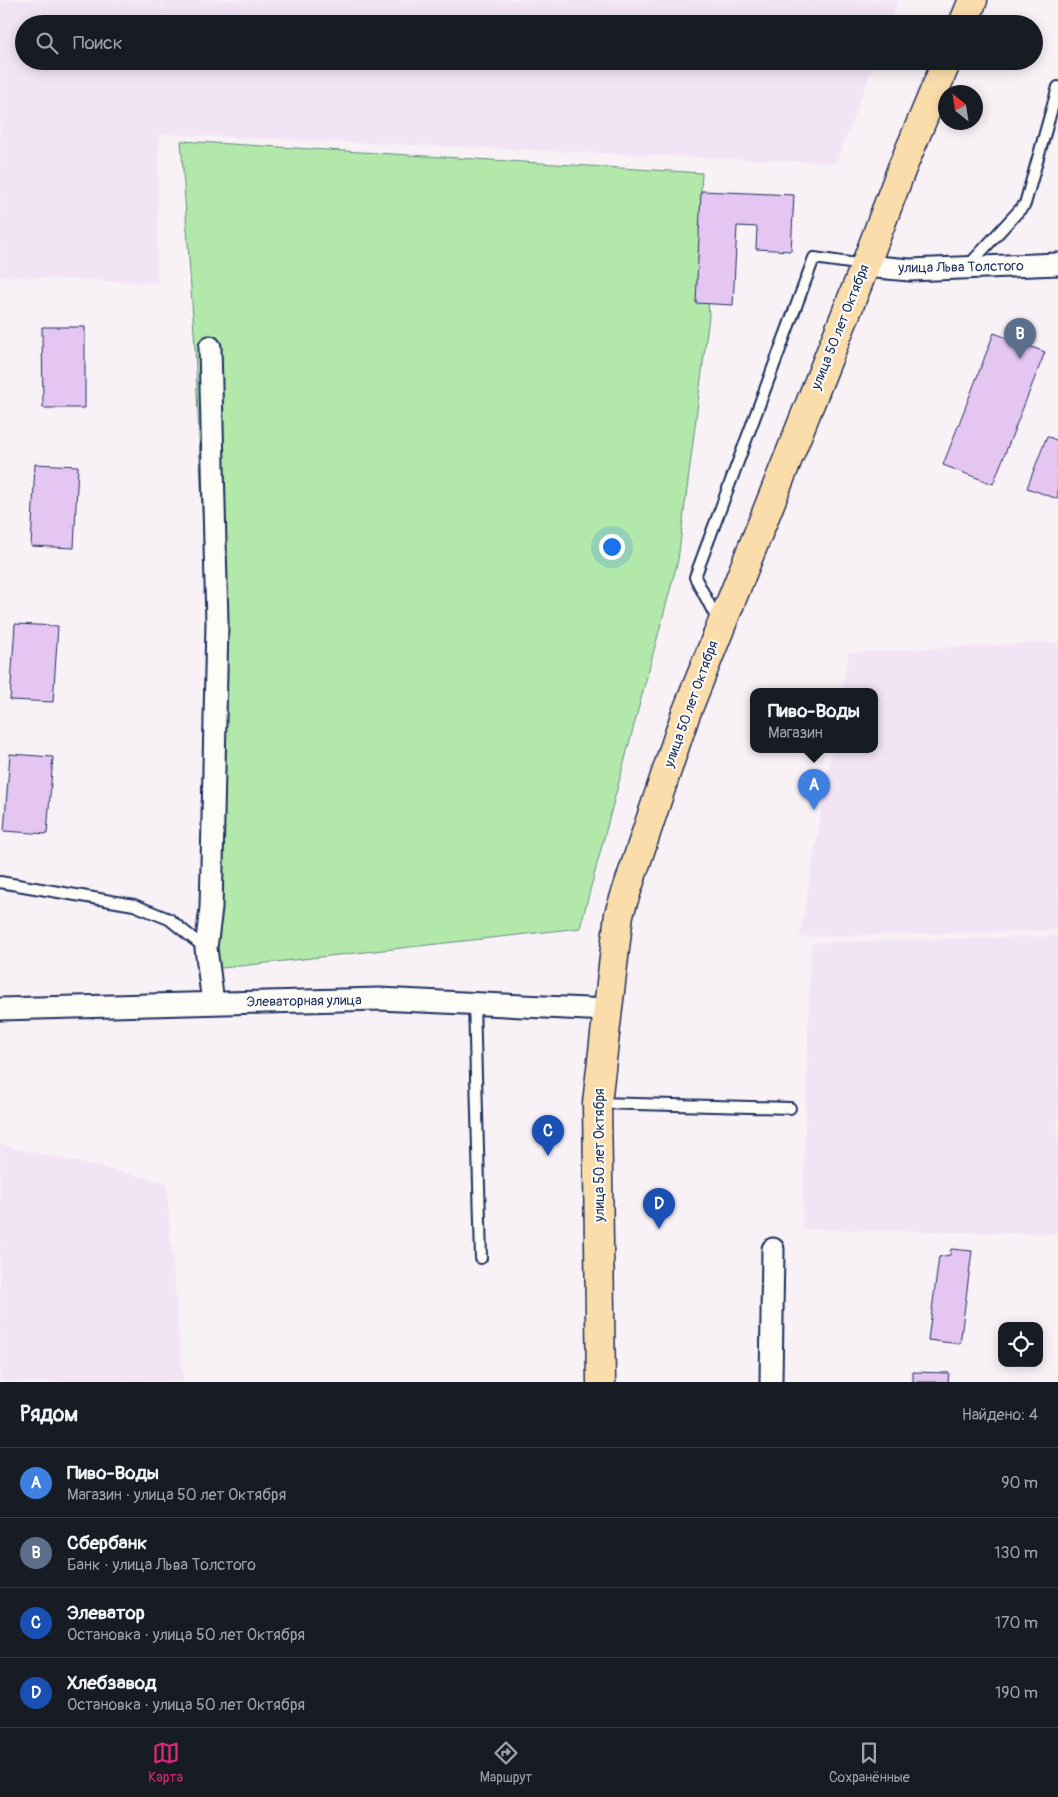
<!DOCTYPE html>
<html lang="ru">
<head>
<meta charset="utf-8">
<style>
  :root { --surface:#171b24; --page:#242831; --text:#f1f3f6; --muted:#9ea1a6; --line:#363941; --accent:#db2777 }
  body { margin:0; font-family:Pangolin,sans-serif; background:var(--page); color:var(--text) }
  .controls { position:absolute; right:15px; bottom:15px; display:grid; overflow:hidden; border-radius:10px; box-shadow:0 2px 12px #0003 }
  .controls button { width:45px; height:45px; display:grid; place-items:center; padding:0; border:0; border-bottom:1px solid var(--line); background:var(--surface); color:var(--text); font:25px sans-serif }
  .compass { position:absolute; left:938px; top:85px; width:45px; height:45px; border-radius:50%; background:var(--surface); box-shadow:0 2px 12px #0003; rotate:330deg }
  .you { position:absolute; left:611px; top:546px; width:18px; height:18px; margin:-12px; border:4px solid #fff; border-radius:50%; background:#1a73e8; box-shadow:0 0 0 8px #1a73e833 }
  .badge { display:grid; place-items:center; width:32px; height:32px; border-radius:50%; background:var(--accent); color:#fff; font-size:16px; font-weight:700 }
  .pin { position:absolute; translate:-50% -41px; filter:drop-shadow(0 1px 2px #0008) }
  .pin::after { content:''; position:absolute; top:26px; width:18px; height:15px; background:inherit; clip-path:polygon(0 0,100% 0,50% 100%) }
  .popup { position:absolute; left:750px; top:688px; width:128px; height:65px; box-sizing:border-box; display:grid; place-content:center; border-radius:10px; background:var(--surface); filter:drop-shadow(0 1px 4px #0005); font-size:16px; white-space:nowrap; color:var(--muted) }
  .popup b { font-size:19px; color:var(--text) }
  .popup::after { content:''; position:absolute; left:50%; top:100%; margin-left:-10px; border:10px solid transparent; border-top-color:var(--surface) }
  .list { margin:0; padding:0; list-style:none }
  h2 { display:flex; justify-content:space-between; align-items:center; height:65px; margin:0; padding:0 20px; font-size:21px }
  h2 small { font-size:16px; font-weight:400; color:var(--muted) }
  .list li { display:grid; grid-template-columns:32px 1fr auto; gap:15px; align-items:center; box-sizing:border-box; height:70px; padding:0 20px; border-top:1px solid var(--line) }
  .list b { display:block; font-size:19px; white-space:nowrap }
  .list p { margin:0; font-size:16px; white-space:nowrap; color:var(--muted) }
  .list em { font-size:16px; font-style:normal; color:var(--muted) }
  .icon { flex:none; width:28px; height:28px; fill:none; stroke:currentColor; stroke-width:2; stroke-linecap:round; stroke-linejoin:round }
  .map { position:relative; flex:none; width:1058px; height:1382px; overflow:hidden }
  .search { position:absolute; background:var(--surface); box-shadow:0 2px 12px #0003; left:15px; right:15px; top:15px; height:55px; display:flex; align-items:center; gap:12px; box-sizing:border-box; padding:0 18px; border-radius:28px; color:var(--muted); font-size:19px }
  .sheet { height:345px; background:var(--surface) }
  nav { display:flex; justify-content:space-around; align-items:center; box-sizing:border-box; height:70px; border-top:1px solid var(--line); background:var(--surface); font-size:14px; color:var(--muted) }
  nav a { display:grid; justify-items:center; gap:2px }
  nav .on { color:var(--accent) }
  .map>svg:first-child { display:block }
</style>
</head>
<body>
<div class="map">
<svg width="1058" height="1382" viewBox="0 0 1058 1382">
  <rect width="100%" height="100%" fill="#f8f1f6"/>
  <filter id="ink" filterUnits="userSpaceOnUse"><feTurbulence type="fractalNoise" baseFrequency=".02" numOctaves="2"/><feDisplacementMap in="SourceGraphic" scale="10" xChannelSelector="R" yChannelSelector="G"/><feConvolveMatrix kernelMatrix="1 2 1 2 8 2 1 2 1" color-interpolation-filters="sRGB"/></filter>
  <g filter="url(#ink)">
    <path fill="#f2e4f5" d="M0,0H161V14L162,0H898L889,24H24V61H875L836,163L159,134L157,283L0,276Z
      M1058,642V930L800,937L832,749H874V691H842L849,653Z
      M1058,936V1234L802,1229L811,943Z
      M0,1145L166,1182L183,1382H0Z"/>
    <path fill="#b2e8aa" stroke="#668c84" d="M181,141L702,173L701,191L709,316L678,560L580,928L213,969L220,912L195,347Z"/>
    <path fill="#e5c5f2" stroke="#1b2f5e" d="M701,191L794,195L791,251L756,249L757,227L737,226L733,305L696,303Z
      M42,327H85V408H43Z
      M994,333L1045,352L993,484L943,465Z
      M1047,436L1058,441V499L1027,488Z
      M35,464L78,466L74,548L31,546Z
      M15,624L58,626L53,702L10,700Z
      M10,754L53,757L47,834L4,831Z
      M951,1249L972,1251L960,1344L928,1340L939,1257L950,1255Z
      M913,1372L949,1373L948,1382H913Z"/>
    <g fill="none" stroke-linecap="round" stroke-linejoin="round">
      <defs>
        <path id="service" d="M969,265L1025,204L1058,87
          M718,621L695,577L814,258L864,265
          M0,882L134,905L169,919L205,948
          M474,1003L481,1258
          M598,1103L790,1108"/>
        <path id="minor" d="M865,266L910,270L1058,264
          M210,347L217,622L212,866L211,908L206,948L213,1003
          M0,1009L379,999L608,1010
          M771,1382L773,1249"/>
        <path id="trunk" d="M963,24L973,0
          M601,1382L597,1103L619,914L685,716L865,266L902,168L947,61"/>
      </defs>
      <use href="#service" stroke="#1b2f5e" stroke-width="14"/>
      <use href="#minor" stroke="#1b2f5e" stroke-width="25"/>
      <use href="#trunk" stroke="#1b2f5e" stroke-width="31"/>
      <use href="#service" stroke="#fdfcf7" stroke-width="10"/>
      <use href="#minor" stroke="#fdfcf7" stroke-width="21"/>
      <use href="#trunk" stroke="#fbddab" stroke-width="28"/>
    </g>
  </g>
  <g text-anchor="middle" dominant-baseline="central" stroke-width="4" stroke-linejoin="round" paint-order="stroke">
    <g font-size="14" fill="#1b2f5e" stroke="#fdfcf7">
      <text transform="translate(961 267) rotate(-1)">улица Льва Толстого</text>
      <text transform="translate(840 327) rotate(-68)">улица 50 лет Октября</text>
      <text transform="translate(691 704) rotate(-70)">улица 50 лет Октября</text>
      <text transform="translate(304 1001) rotate(-1)">Элеваторная улица</text>
      <text transform="translate(599 1155) rotate(-90)">улица 50 лет Октября</text>
    </g>
  </g>
</svg>
<div class="controls">
<button><svg class="icon" aria-label="locate" viewBox="0 0 24 24"><circle cx="12" cy="12" r="6"/><path d="M12 2v4M12 18v4M2 12h4M18 12h4"/></svg></button>
</div>
<svg class="compass" viewBox="-18 -18 36 36"><path d="M0-13l5 13h-10z" fill="#e53935"/><path d="M0 13l5-13h-10z" fill="#9ea1a6"/></svg>
<div class="you"></div>
<div class="pin badge" style="left:814px;top:810px;background:#3f7fe0">A</div>
<div class="popup"><b>Пиво-Воды</b>Магазин</div>
<div class="pin badge" style="left:1020px;top:359px;background:#5c6f8a">B</div>
<div class="pin badge" style="left:548px;top:1156px;background:#1a4fb4">C</div>
<div class="pin badge" style="left:659px;top:1229px;background:#1a4fb4">D</div>
<div class="search"><svg class="icon" aria-label="search" viewBox="0 0 24 24"><circle cx="10" cy="10" r="6"/><path d="M15 15l6 6"/></svg>Поиск</div>
</div>
<section class="sheet">
<h2>Рядом<small>Найдено: 4</small></h2>
<ul class="list">
<li><span class="badge" style="background:#3f7fe0">A</span><div><b>Пиво-Воды</b><p>Магазин · улица 50 лет Октября</p></div><em>90 m</em></li>
<li><span class="badge" style="background:#5c6f8a">B</span><div><b>Сбербанк</b><p>Банк · улица Льва Толстого</p></div><em>130 m</em></li>
<li><span class="badge" style="background:#1a4fb4">C</span><div><b>Элеватор</b><p>Остановка · улица 50 лет Октября</p></div><em>170 m</em></li>
<li><span class="badge" style="background:#1a4fb4">D</span><div><b>Хлебзавод</b><p>Остановка · улица 50 лет Октября</p></div><em>190 m</em></li>
</ul>
</section>
<nav>
<a class="on"><svg class="icon" aria-label="map" viewBox="0 0 24 24"><path d="M3 6l6-2 6 2 6-2v14l-6 2-6-2-6 2zM9 4v14M15 6v14"/></svg>Карта</a>
<a><svg class="icon" aria-label="directions" viewBox="0 0 24 24"><path d="M12 3l9 9-9 9-9-9zM9 14v-3h6M13 9l2 2-2 2"/></svg>Маршрут</a>
<a><svg class="icon" aria-label="saved" viewBox="0 0 24 24"><path d="M7 4h10v16l-5-4-5 4z"/></svg>Сохранённые</a>
</nav>
</body>
</html>
